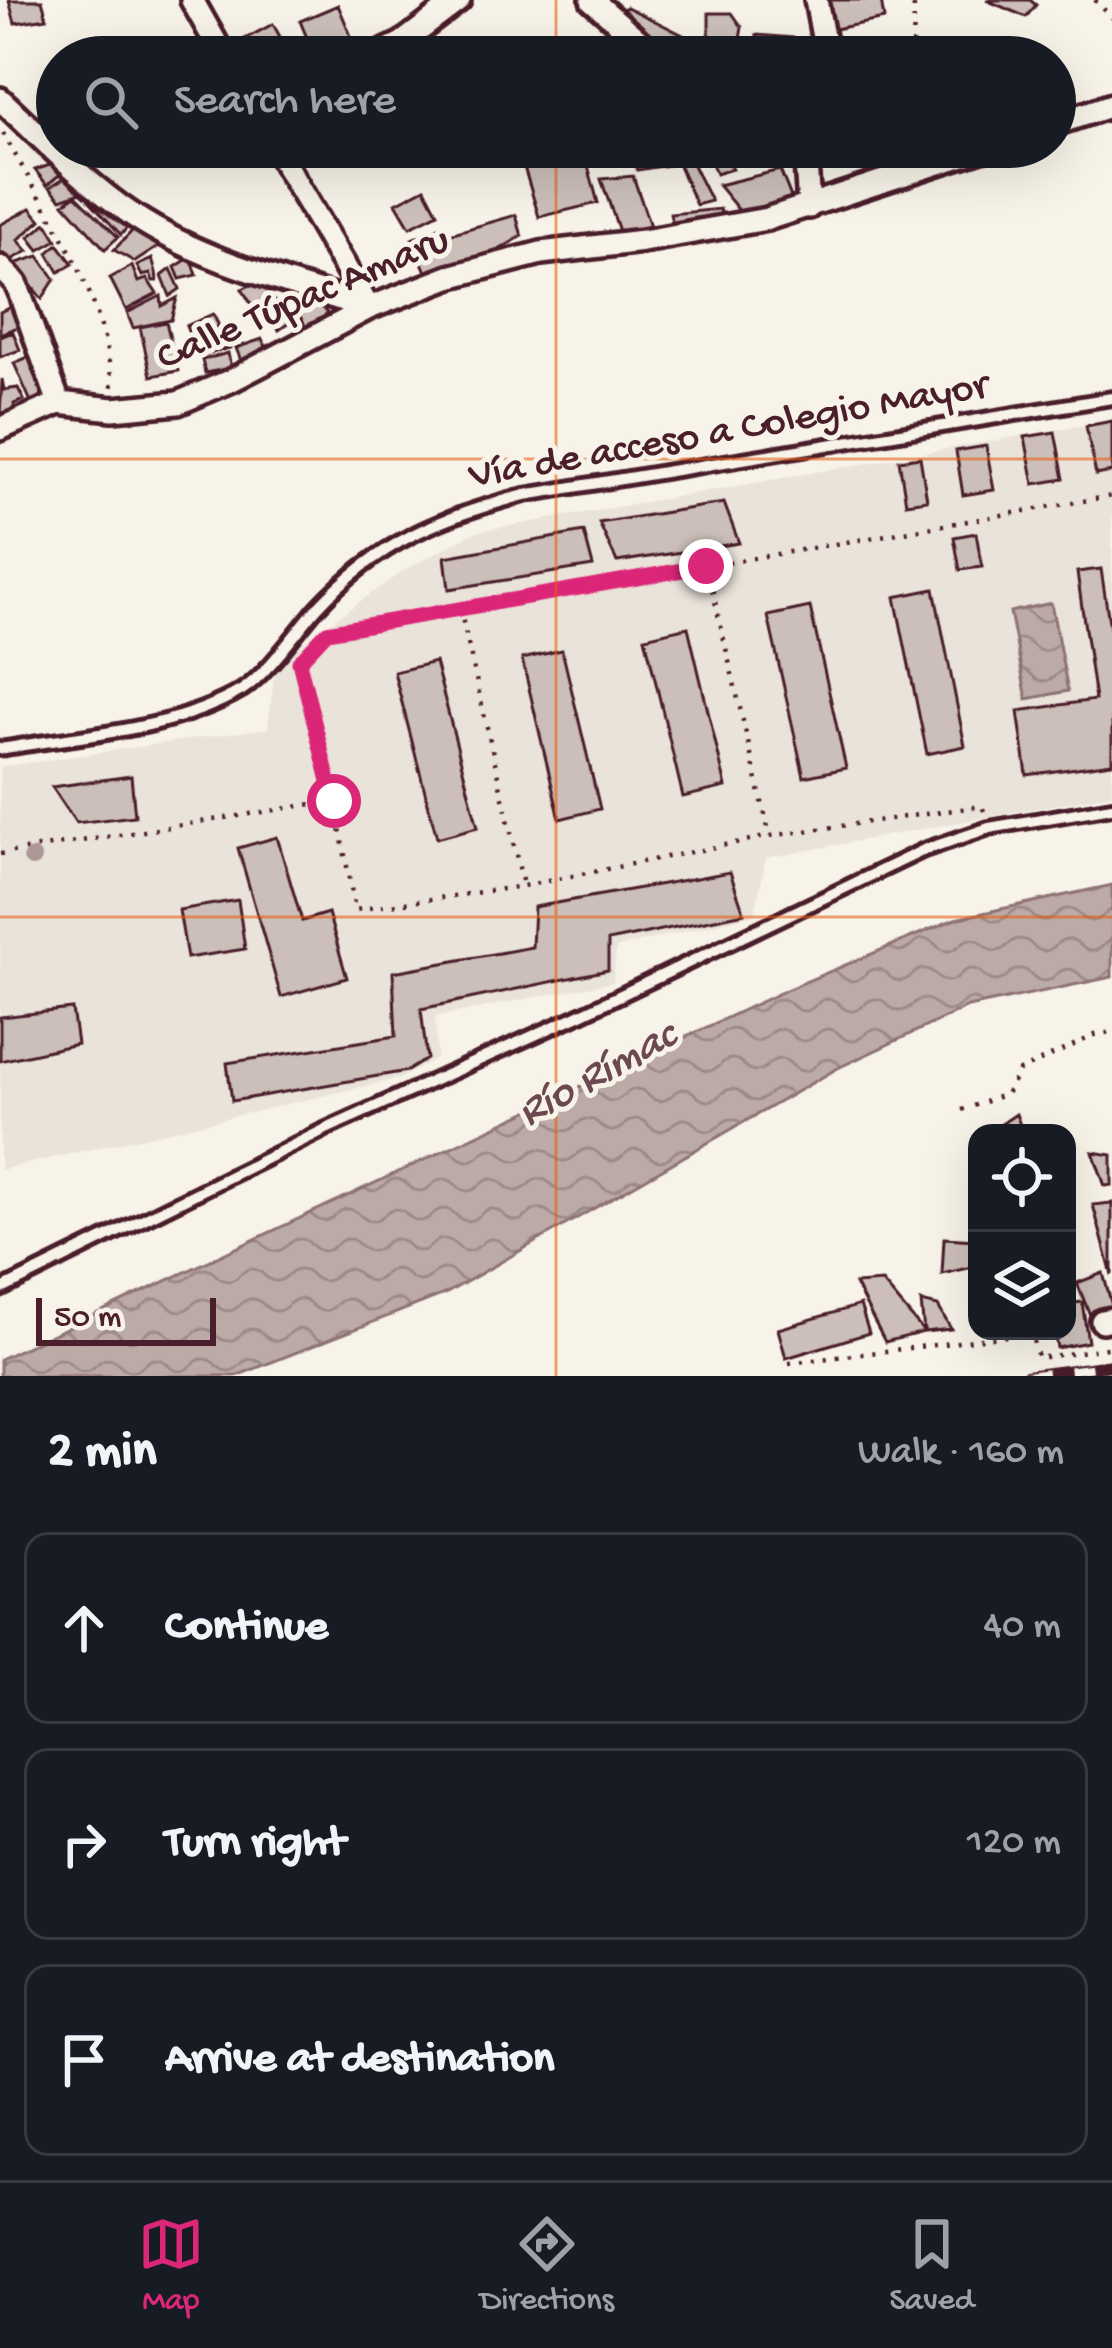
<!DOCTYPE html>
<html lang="en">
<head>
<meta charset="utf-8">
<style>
  :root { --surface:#171b24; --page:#20242c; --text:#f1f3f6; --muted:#9ea1a6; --line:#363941; --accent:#db2777 }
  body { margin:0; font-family:"Gochi Hand",sans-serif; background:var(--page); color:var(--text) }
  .controls { position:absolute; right:36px; bottom:36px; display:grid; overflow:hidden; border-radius:24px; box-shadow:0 12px 48px #0002 }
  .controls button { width:108px; height:108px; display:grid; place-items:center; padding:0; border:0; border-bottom:3px solid var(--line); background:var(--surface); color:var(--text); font:60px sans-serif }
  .scale { position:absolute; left:36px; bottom:30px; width:180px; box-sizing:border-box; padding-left:12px; border:6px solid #4a1f2b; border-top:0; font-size:33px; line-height:42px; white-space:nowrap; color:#4a1f2b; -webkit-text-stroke:9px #f7f3e8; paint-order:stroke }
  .stop { position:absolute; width:36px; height:36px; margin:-27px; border:9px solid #db2777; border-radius:50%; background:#fff }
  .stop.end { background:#db2777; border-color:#fff; box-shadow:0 3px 12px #0008 }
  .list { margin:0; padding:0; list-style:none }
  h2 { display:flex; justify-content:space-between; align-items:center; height:156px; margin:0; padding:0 48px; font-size:51px }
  h2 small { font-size:39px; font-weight:400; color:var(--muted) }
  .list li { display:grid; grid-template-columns:78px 1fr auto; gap:36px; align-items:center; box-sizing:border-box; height:192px; margin:0 24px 24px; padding:0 24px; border:3px solid var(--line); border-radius:24px }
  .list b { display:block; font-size:45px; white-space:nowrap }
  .list em { font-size:39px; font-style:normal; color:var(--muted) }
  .icon { flex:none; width:66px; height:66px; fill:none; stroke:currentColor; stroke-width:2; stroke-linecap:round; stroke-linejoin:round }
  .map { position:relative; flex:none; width:1112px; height:1376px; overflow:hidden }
  .search { position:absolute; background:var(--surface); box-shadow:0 12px 48px #0002; left:36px; right:36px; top:36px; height:132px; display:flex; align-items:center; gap:30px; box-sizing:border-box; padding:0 42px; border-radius:66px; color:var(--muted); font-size:45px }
  .sheet { height:804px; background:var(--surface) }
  nav { display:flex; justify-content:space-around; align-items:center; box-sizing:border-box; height:168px; border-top:3px solid var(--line); background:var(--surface); font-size:33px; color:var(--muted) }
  nav a { display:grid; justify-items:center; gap:6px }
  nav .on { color:var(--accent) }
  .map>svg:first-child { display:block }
</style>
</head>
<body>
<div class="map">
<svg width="1112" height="1376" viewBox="0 0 1112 1376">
  <defs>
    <pattern id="water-waves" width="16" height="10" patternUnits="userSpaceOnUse" patternTransform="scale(3)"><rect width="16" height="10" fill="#bcaaa7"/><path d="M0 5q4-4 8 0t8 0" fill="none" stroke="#9b8a88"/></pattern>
  </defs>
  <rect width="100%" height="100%" fill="#f7f3e8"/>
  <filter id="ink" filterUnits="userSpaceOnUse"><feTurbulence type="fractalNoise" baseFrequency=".00833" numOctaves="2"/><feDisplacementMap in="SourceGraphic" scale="24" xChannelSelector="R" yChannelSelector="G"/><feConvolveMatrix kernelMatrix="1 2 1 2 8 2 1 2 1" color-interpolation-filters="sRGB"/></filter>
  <g filter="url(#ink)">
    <path fill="#eae3da" d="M1112,420V794L766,858L755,914L616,948L613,982L435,1017L437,1058L401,1078L0,1170V767L268,728L275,668L310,637L403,571L475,532Z"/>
    <path fill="url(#water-waves)" stroke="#8e7275" stroke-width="3" d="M1051,603L1068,691L1027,699L1010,612Z
      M1112,885V977L968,1007L838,1068L447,1293L236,1376H0V1359L788,989L955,919Z"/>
    <path fill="#ccbfb9" stroke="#4a1f2b" stroke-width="3" d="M9,0H42L47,18L15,23Z
      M828,0H881L884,19L835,29Z
      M986,0H1030L1036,5L1026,17Z
      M338,5L351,36L313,52L300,21Z
      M627,7L683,35L674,57L614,13Z
      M709,13H732L742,27L737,57L715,48L718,41L709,34Z
      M273,24L285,46L264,57H247L239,42Z
      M757,35L793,38L796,57H762Z
      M518,147H583L598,203L539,217Z
      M628,147H661L668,165L637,170Z
      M671,147H684L711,201L696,205Z
      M706,147H724L732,169L716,174Z
      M59,162L64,171L47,185L35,170Z
      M780,170L793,202L741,213L718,185Z
      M71,173L90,189L61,199L50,187Z
      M633,176L652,232L621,237L601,179Z
      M425,188L438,213L410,227L396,203Z
      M96,192L131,223L121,235L89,200Z
      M76,195L118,237L105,249L64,203Z
      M31,208L41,220L18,240L28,251L7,262L0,253V225Z
      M720,209L723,219L674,229L670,214Z
      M516,215L522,236L497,251L427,274L412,239L439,227L443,236Z
      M47,223L57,240L39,250L29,237Z
      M136,227L164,243L135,262L114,250Z
      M58,244L73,264L59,272L48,253Z
      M39,256L55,279L42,299L14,264Z
      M191,257L197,275L180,279L175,267Z
      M152,259L156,272L157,281H153L150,274L142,276L137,266Z
      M132,266L138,282L147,279L157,294L126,310L110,278Z
      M171,269L180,289L170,296L162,276Z
      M260,281L270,295L253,307L242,289Z
      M161,296L162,306L177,298L171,320L133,328L127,313Z
      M273,300L292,321L279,330L273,317L265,319L259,310Z
      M318,300L332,321L309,334L299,314Z
      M13,306L23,325L0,334V312Z
      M213,314L219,326L191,339L186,326Z
      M166,322L178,371L151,376L140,327Z
      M225,330L230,348L198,357L194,343Z
      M13,332L20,350L0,357V337Z
      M262,339L271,355L244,368L236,348Z
      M38,353L43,365L32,370L43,396L31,402L14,363Z
      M228,353L231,368L205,373L202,360Z
      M2,379L4,390L18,388L24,400L14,404L15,412L0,416Z
      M1112,421V472L1096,475L1086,426Z
      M1055,432L1064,479L1034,484L1025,437Z
      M986,446L994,490L963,495L956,451Z
      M920,457L927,500L906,503L899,460Z
      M724,503L739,543L617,562L599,523Z
      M584,532L593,566L449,589L445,557Z
      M976,533L982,567L960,570L954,537Z
      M1101,569L1112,642V763L1027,775L1018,711L1095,700L1077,572Z
      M934,589L965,746L927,754L895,597Z
      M810,607L846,768L804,777L768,616Z
      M688,627L726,787L683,797L645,637Z
      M562,650L600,809L560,819L522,659Z
      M435,662L478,827L437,838L394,672Z
      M131,776L135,816L76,823L52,787Z
      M277,837L302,921L328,913L347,978L281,997L238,848Z
      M730,872L744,913L608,941V970L421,1009L427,1059L407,1071L232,1101L227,1063L396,1036L393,972L532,947L534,907Z
      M238,900L245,949L187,958L179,910Z
      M72,1009L77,1044L0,1061V1017Z
      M1016,1114L1023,1133H988Z
      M1093,1152L1112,1155V1185L1105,1186Z
      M1112,1203V1275L1093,1205Z
      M944,1238L976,1240L977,1266L942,1274Z
      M1103,1273L1112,1306L1090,1315L1077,1283Z
      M882,1282L924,1332L885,1342L855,1284Z
      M921,1302L938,1306L951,1329L924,1332Z
      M1082,1302L1088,1342L1057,1348L1054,1331H1067V1304Z
      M860,1305L869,1333L786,1358L778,1329Z"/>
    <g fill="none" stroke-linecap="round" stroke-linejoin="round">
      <defs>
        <path id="lane" d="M0,749C79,735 171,732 242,690C266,675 297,631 317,608C377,543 440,517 525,495L1112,398
          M0,1290L324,1130L577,1016L924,850L989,828L1112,807"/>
        <path id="street" d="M192,0L224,57
          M592,0L657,57
          M816,0L824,42L823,57
          M373,57L402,43L459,0
          M0,99C43,139 85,183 134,216C203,262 291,283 369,308
          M1055,124L1112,105
          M275,147L369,308
          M805,147L809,207
          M0,267L16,283L59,403
          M0,429L59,403L113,409L178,403L232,380L369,308L449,277L541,253L643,241L767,219L988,147
          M1102,1321L1112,1319"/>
      </defs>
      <use href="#lane" stroke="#4a1f2b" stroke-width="20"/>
      <use href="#street" stroke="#4a1f2b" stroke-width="30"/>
      <path stroke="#4a1f2b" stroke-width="4.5" stroke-dasharray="3 9" stroke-linecap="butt" d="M1095,0L1112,18
        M913,57L914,0
        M3,133C49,217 106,291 112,390
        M707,567L770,836
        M460,609L523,885
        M984,811L982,806L770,836L523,886L355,910L335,801L299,662L327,632L1112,496
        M0,854L332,801
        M962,1110L1006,1094L1019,1071L1095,1035L1112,1032
        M789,1363L1031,1333L1038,1358L1107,1348V1344"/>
      <use href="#lane" stroke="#f7f3e8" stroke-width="10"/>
      <use href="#street" stroke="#f7f3e8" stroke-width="21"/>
      <defs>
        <path id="rail" d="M1026,1376L1112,1365"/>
      </defs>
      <use href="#rail" stroke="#4a1f2b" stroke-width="12"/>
      <use href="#rail" stroke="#f7f3e8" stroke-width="8" stroke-dasharray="22" stroke-linecap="butt"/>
    </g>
    <circle fill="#ac9796" cx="32" cy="858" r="9"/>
  </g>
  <g fill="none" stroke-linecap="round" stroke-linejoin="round" filter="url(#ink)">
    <path stroke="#db2777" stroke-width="15" d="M334,801L299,662L327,632L706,566"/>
  </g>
  <path fill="none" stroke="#e8590c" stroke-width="3" stroke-opacity="0.55" d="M556,0V57M556,147V1376M0,459H1112M0,917H1112"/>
  <g text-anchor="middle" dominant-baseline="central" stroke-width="10" stroke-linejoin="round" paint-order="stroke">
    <g font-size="42" fill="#4a1f2b" stroke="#f7f3e8">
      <text transform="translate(304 301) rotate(-23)">Calle Túpac Amaru</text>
      <text transform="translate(729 433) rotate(-10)">Vía de acceso a Colegio Mayor</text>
    </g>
    <g font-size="45" font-style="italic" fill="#6c4950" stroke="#f7f3e8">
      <text transform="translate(598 1076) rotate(-29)">Río Rímac</text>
    </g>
  </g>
</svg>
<div class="controls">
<button><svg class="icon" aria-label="locate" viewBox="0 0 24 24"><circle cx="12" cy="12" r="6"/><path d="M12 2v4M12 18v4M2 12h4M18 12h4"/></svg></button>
<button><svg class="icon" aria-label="layers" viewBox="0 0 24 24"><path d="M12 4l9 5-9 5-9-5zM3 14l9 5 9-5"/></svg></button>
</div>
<div class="scale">50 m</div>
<div class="stop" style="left:334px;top:801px"></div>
<div class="stop end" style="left:706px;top:566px"></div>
<div class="search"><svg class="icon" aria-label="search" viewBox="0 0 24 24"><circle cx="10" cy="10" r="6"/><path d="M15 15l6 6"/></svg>Search here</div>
</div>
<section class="sheet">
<h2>2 min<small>Walk · 160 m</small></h2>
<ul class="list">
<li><svg class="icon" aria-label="ahead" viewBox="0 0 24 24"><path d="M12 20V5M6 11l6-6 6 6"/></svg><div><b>Continue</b></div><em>40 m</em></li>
<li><svg class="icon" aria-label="right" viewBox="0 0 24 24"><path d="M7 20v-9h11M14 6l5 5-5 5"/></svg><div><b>Turn right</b></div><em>120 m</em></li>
<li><svg class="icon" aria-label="arrive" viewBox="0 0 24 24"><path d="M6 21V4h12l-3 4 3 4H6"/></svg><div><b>Arrive at destination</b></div></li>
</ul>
</section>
<nav>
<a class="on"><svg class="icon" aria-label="map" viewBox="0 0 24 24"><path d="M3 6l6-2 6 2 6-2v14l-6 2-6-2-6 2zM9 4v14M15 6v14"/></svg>Map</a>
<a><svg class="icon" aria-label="directions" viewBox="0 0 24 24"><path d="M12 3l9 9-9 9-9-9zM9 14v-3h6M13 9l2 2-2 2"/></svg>Directions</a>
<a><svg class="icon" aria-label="saved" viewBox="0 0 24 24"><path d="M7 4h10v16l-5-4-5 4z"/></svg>Saved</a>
</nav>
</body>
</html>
